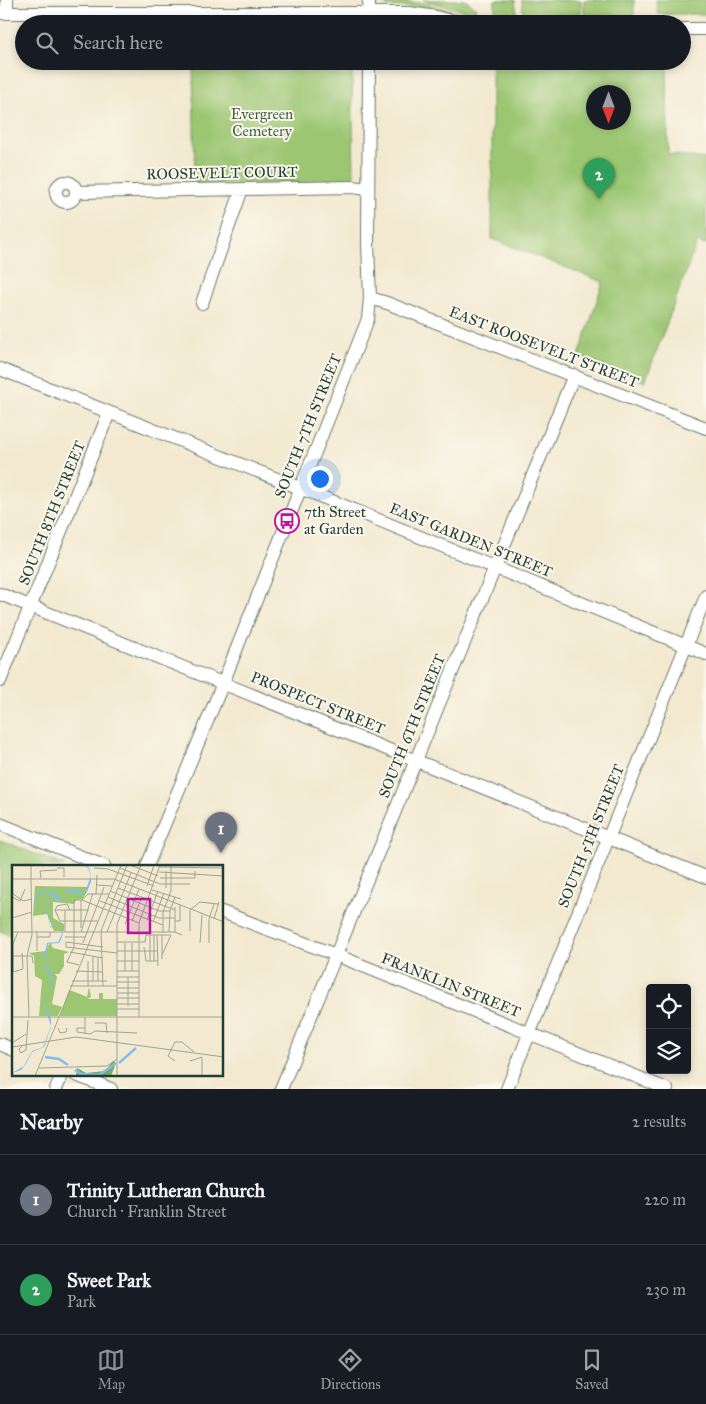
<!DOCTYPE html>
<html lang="en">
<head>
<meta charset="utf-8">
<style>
  :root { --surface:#171b24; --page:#20242c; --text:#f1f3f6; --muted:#9ea1a6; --line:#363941; --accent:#8c9099 }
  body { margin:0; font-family:"IM FELL Great Primer",serif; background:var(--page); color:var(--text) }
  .controls { position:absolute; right:15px; bottom:15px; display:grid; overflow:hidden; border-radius:5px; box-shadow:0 2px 8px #0003 }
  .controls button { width:45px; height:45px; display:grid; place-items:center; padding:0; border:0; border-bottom:1px solid var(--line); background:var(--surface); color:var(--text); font:25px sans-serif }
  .compass { position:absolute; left:586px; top:85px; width:45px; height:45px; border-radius:50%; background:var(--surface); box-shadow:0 2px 8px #0003; rotate:180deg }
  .you { position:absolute; left:319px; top:478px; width:18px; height:18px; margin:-12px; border:4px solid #fff; border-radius:50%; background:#1a73e8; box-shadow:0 0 0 8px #1a73e833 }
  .badge { display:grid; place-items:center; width:32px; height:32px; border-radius:50%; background:var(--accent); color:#fff; font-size:16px; font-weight:700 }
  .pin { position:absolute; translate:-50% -41px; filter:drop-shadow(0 1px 2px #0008) }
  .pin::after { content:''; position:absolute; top:26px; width:18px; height:15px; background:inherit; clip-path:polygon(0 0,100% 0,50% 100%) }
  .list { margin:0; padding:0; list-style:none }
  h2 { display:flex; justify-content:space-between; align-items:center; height:65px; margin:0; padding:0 20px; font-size:21px }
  h2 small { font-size:16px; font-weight:400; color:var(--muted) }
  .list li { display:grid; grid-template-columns:32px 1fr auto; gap:15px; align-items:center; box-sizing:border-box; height:90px; padding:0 20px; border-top:1px solid var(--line) }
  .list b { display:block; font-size:19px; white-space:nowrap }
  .list p { margin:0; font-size:16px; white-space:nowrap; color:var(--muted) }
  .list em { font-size:16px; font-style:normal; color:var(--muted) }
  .icon { flex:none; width:28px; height:28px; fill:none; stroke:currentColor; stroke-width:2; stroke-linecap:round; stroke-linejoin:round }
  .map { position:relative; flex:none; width:706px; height:1089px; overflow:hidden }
  .search { position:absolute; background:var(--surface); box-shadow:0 2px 8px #0003; left:15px; right:15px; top:15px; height:55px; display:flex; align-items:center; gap:12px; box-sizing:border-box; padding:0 18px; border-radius:28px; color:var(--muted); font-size:19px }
  .sheet { height:245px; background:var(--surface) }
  nav { display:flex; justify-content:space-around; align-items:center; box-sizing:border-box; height:70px; border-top:1px solid var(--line); background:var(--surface); font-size:14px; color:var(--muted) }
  nav a { display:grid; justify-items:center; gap:2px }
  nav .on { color:var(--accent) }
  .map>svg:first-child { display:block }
</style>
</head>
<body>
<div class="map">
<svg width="706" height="1089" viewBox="0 0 706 1089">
  <rect width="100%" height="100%" fill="#fbf7ec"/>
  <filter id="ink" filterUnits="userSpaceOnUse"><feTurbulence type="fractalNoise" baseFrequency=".02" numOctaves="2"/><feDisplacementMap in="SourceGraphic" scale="10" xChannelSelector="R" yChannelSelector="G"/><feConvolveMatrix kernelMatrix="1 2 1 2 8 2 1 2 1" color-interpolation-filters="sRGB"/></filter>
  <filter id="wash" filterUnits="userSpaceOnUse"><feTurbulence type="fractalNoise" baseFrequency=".0096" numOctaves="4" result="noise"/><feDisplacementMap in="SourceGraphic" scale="20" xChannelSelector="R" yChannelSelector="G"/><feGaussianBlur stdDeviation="1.12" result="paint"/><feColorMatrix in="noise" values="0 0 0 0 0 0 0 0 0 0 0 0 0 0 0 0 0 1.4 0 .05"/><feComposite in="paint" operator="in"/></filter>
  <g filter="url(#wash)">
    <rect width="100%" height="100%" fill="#f3e9d0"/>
    <path fill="#9cc672" stroke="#5e8253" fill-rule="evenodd" d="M423,0H465L476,8L475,13Z
      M495,0H515L517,15H495Z
      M522,0H581V14L523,15Z
      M584,0H634V15H584Z
      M656,0H706V14H658Z
      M385,1L424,3L475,17L470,20L425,8L386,6Z
      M193,61H352L354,182L195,185Z
      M492,61H667L668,154L706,159V245L697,242L645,382L579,356L603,282L492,239ZM594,92H624V122H594Z
      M0,840L65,866H14V937L0,931Z"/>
  </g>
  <g filter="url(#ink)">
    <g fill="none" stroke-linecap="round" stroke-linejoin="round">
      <defs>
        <path id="street" d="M369,0V24
          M0,13H409L436,17L463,24
          M7,13V0
          M682,29H706
          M56 192a10 10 0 1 1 20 0a10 10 0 1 1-20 0Z
          M76,192L352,187L368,189
          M370,298L387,303L706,428
          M202,303L242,189
          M0,369L315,494L706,654
          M0,594L706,877
          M0,681L109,413
          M0,824L104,866
          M147,866L223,683L368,319L370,298L368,243L369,61
          M222,912L336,955L667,1089
          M0,1044L14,1050
          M76,1075L111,1089
          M56,1089L62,1075
          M281,1089L574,375
          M507,1089L706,596"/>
      </defs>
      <use href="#street" stroke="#69796b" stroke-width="14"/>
      <use href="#street" stroke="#fff" stroke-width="12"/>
    </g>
  </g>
  <defs>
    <symbol id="bus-ring" viewBox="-11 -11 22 22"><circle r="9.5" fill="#fbf7ec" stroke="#b5179e" stroke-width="1.5"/><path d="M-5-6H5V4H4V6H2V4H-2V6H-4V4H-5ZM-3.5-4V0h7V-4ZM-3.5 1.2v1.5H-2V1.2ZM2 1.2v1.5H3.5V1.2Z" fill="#b5179e"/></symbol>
  </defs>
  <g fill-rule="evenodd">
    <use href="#bus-ring" x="273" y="507" width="28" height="28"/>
  </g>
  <g text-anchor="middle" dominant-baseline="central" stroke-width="4" stroke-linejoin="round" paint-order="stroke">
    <g font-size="15" fill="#3e5f44" stroke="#fbf7ec">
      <text x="262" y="114">Evergreen<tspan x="262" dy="17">Cemetery</tspan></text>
    </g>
    <g font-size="15" fill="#1f3d34" stroke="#fbf7ec">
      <text transform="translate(222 173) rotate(-1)">ROOSEVELT COURT</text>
      <text transform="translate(544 347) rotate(21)">EAST ROOSEVELT STREET</text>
      <text transform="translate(308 426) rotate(-68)">SOUTH 7TH STREET</text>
      <text transform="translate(52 513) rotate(-68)">SOUTH 8TH STREET</text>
      <text transform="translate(471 540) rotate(22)">EAST GARDEN STREET</text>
      <text transform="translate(318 703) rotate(22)">PROSPECT STREET</text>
      <text transform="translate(412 726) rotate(-68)">SOUTH 6TH STREET</text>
      <text transform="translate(591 836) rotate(-68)">SOUTH 5TH STREET</text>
      <text transform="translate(451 985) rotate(22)">FRANKLIN STREET</text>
    </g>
    <g font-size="15" fill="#1f3d34" stroke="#fbf7ec" text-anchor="start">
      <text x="304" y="512">7th Street<tspan x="304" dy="17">at Garden</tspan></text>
    </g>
  </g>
  <g transform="translate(12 865)">
    <rect width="211" height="211" fill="#f3e9d0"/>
    <path d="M23,21L77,22L71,34L64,35L62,39L41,37V53L52,59V66H42L35,49L21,51ZM38,77L41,83L57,87L52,89V101L47,109H43L45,112L40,139L50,142L46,151H27L30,115L23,111L22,91L17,88L34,86ZM77,122L79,132L75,134H87V128H91V134H105V151H48L57,125L63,127L66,123L63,127L75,132Z" fill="#9cc672"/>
    <path d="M101,196L104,198L99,211L64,210L65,203L74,208L93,206Z" fill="#7dab64"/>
    <path d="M71,0L75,1L77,3L79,10V17L74,28H61L56,25L53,31H48L49,35L47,36H45L42,33L40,27L32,47L37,50L38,61L48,64L51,69L50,72L47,78L36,79L35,88L31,97L37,104L40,112L41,116L31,136L39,154V162L32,182L20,187L14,199L9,205L0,208L12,201L20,186L31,182L39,161L31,137L40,115L31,97L35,78L46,77L50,69L48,64L38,62L36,50L32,48V46L39,27L30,26L24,32V40L25,42L29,41H31L25,42L23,41V31L29,25H35L43,27L46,36L47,31H52L56,24L73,27L79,11L76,3Z" fill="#80bdf3"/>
    <path fill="none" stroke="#80bdf3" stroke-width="2.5" d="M33,192L47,194L56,200M107,198L124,183M63,205L69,209L87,210L103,199"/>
    <path fill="none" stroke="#9ea492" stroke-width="1" d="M19,0V16M118,0L146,11M148,2L212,3M45,3H52V12M82,3L96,4L142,21M108,3L148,19H178M154,6V23M147,7L212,11M29,13L28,6L45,5M148,13H183V6M0,14H102L212,57M84,20L100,21M135,21L142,0M106,23L163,45M140,25L169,34M98,26L147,46H158M0,28L11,36L20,34M76,29H97M84,29L85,10M0,32L8,36L13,24M96,32L147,53H163M69,35V63M70,35L127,58M88,36L151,60M43,45L48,56H86M43,45H77M43,45L45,41L55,39L58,45M53,45V67M178,45L188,37L206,39M0,53L20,47M202,54L207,37M135,55L146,26M120,56L130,32M163,56H168V40M141,57L152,28M113,59L127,24M25,66V86M178,66V45M0,67H163L170,70M6,67L1,79V107L11,104L10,88M69,67L81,28M95,67L119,8M157,67L158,46L163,32M163,67V42M151,68V47L159,26V0M138,70V96M142,70V96M145,70L146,101M25,72H38V67M53,72H73M105,77H133L134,70H159L150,90M71,78L92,22M113,78V106M120,78V106M188,78L190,50M197,78V54L202,39M91,82L54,77V82L105,88M132,82L134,96H146M105,86H145M58,87L91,93M0,91H20L21,98M86,93V116M150,94V70M76,96V121M105,96H127M67,100L55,97L62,82V35H70L76,29M64,106L91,107M105,106H127M105,112H127M60,116H95M81,116V92M105,117H127M58,121H105M91,121L89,66L115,0M105,123H127M105,128H127M105,133H127M105,139H127M116,141V112M105,144H127M0,152H212M17,152L15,91L20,70L19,16M127,152V58L148,0M83,158H94L95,168M46,163L48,168L54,167L55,163M73,163H65V167L78,169L83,166M83,166L125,168M73,168V152M0,178L14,169M11,180L7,184L9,188L14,185L16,155M0,182L64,172L212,192M163,196L156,191L163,177H170L182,187M178,196L190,192V211M27,203L95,201L105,194M23,211L109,0M105,211V59L129,0"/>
    <path fill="#b5179e" fill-opacity="0.15" stroke="#b5179e" stroke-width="2.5" d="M116,34H138V68H116Z"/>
    <rect width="211" height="211" fill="none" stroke="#1f3d34" stroke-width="2.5"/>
  </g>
</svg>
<div class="controls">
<button><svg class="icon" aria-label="locate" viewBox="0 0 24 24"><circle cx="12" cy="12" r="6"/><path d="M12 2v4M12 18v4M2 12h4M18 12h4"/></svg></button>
<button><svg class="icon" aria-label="layers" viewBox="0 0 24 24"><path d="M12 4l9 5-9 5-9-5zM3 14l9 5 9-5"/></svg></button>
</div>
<svg class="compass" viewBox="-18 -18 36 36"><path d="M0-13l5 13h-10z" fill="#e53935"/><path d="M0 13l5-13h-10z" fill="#9ea1a6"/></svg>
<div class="you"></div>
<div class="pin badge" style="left:221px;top:853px;background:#6b7280">1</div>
<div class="pin badge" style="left:599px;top:199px;background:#2e9e5b">2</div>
<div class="search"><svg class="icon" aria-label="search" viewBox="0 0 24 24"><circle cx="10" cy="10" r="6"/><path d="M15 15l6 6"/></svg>Search here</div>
</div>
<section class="sheet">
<h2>Nearby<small>2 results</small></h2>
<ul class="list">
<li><span class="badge" style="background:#6b7280">1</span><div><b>Trinity Lutheran Church</b><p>Church · Franklin Street</p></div><em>220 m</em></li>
<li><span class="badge" style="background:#2e9e5b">2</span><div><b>Sweet Park</b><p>Park</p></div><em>230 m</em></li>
</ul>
</section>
<nav>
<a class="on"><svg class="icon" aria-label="map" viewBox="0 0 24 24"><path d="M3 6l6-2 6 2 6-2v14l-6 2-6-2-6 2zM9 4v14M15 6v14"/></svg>Map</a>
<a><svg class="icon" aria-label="directions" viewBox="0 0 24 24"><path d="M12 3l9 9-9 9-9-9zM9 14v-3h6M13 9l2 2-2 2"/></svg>Directions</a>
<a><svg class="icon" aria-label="saved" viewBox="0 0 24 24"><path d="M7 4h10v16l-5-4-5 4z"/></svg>Saved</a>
</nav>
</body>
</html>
